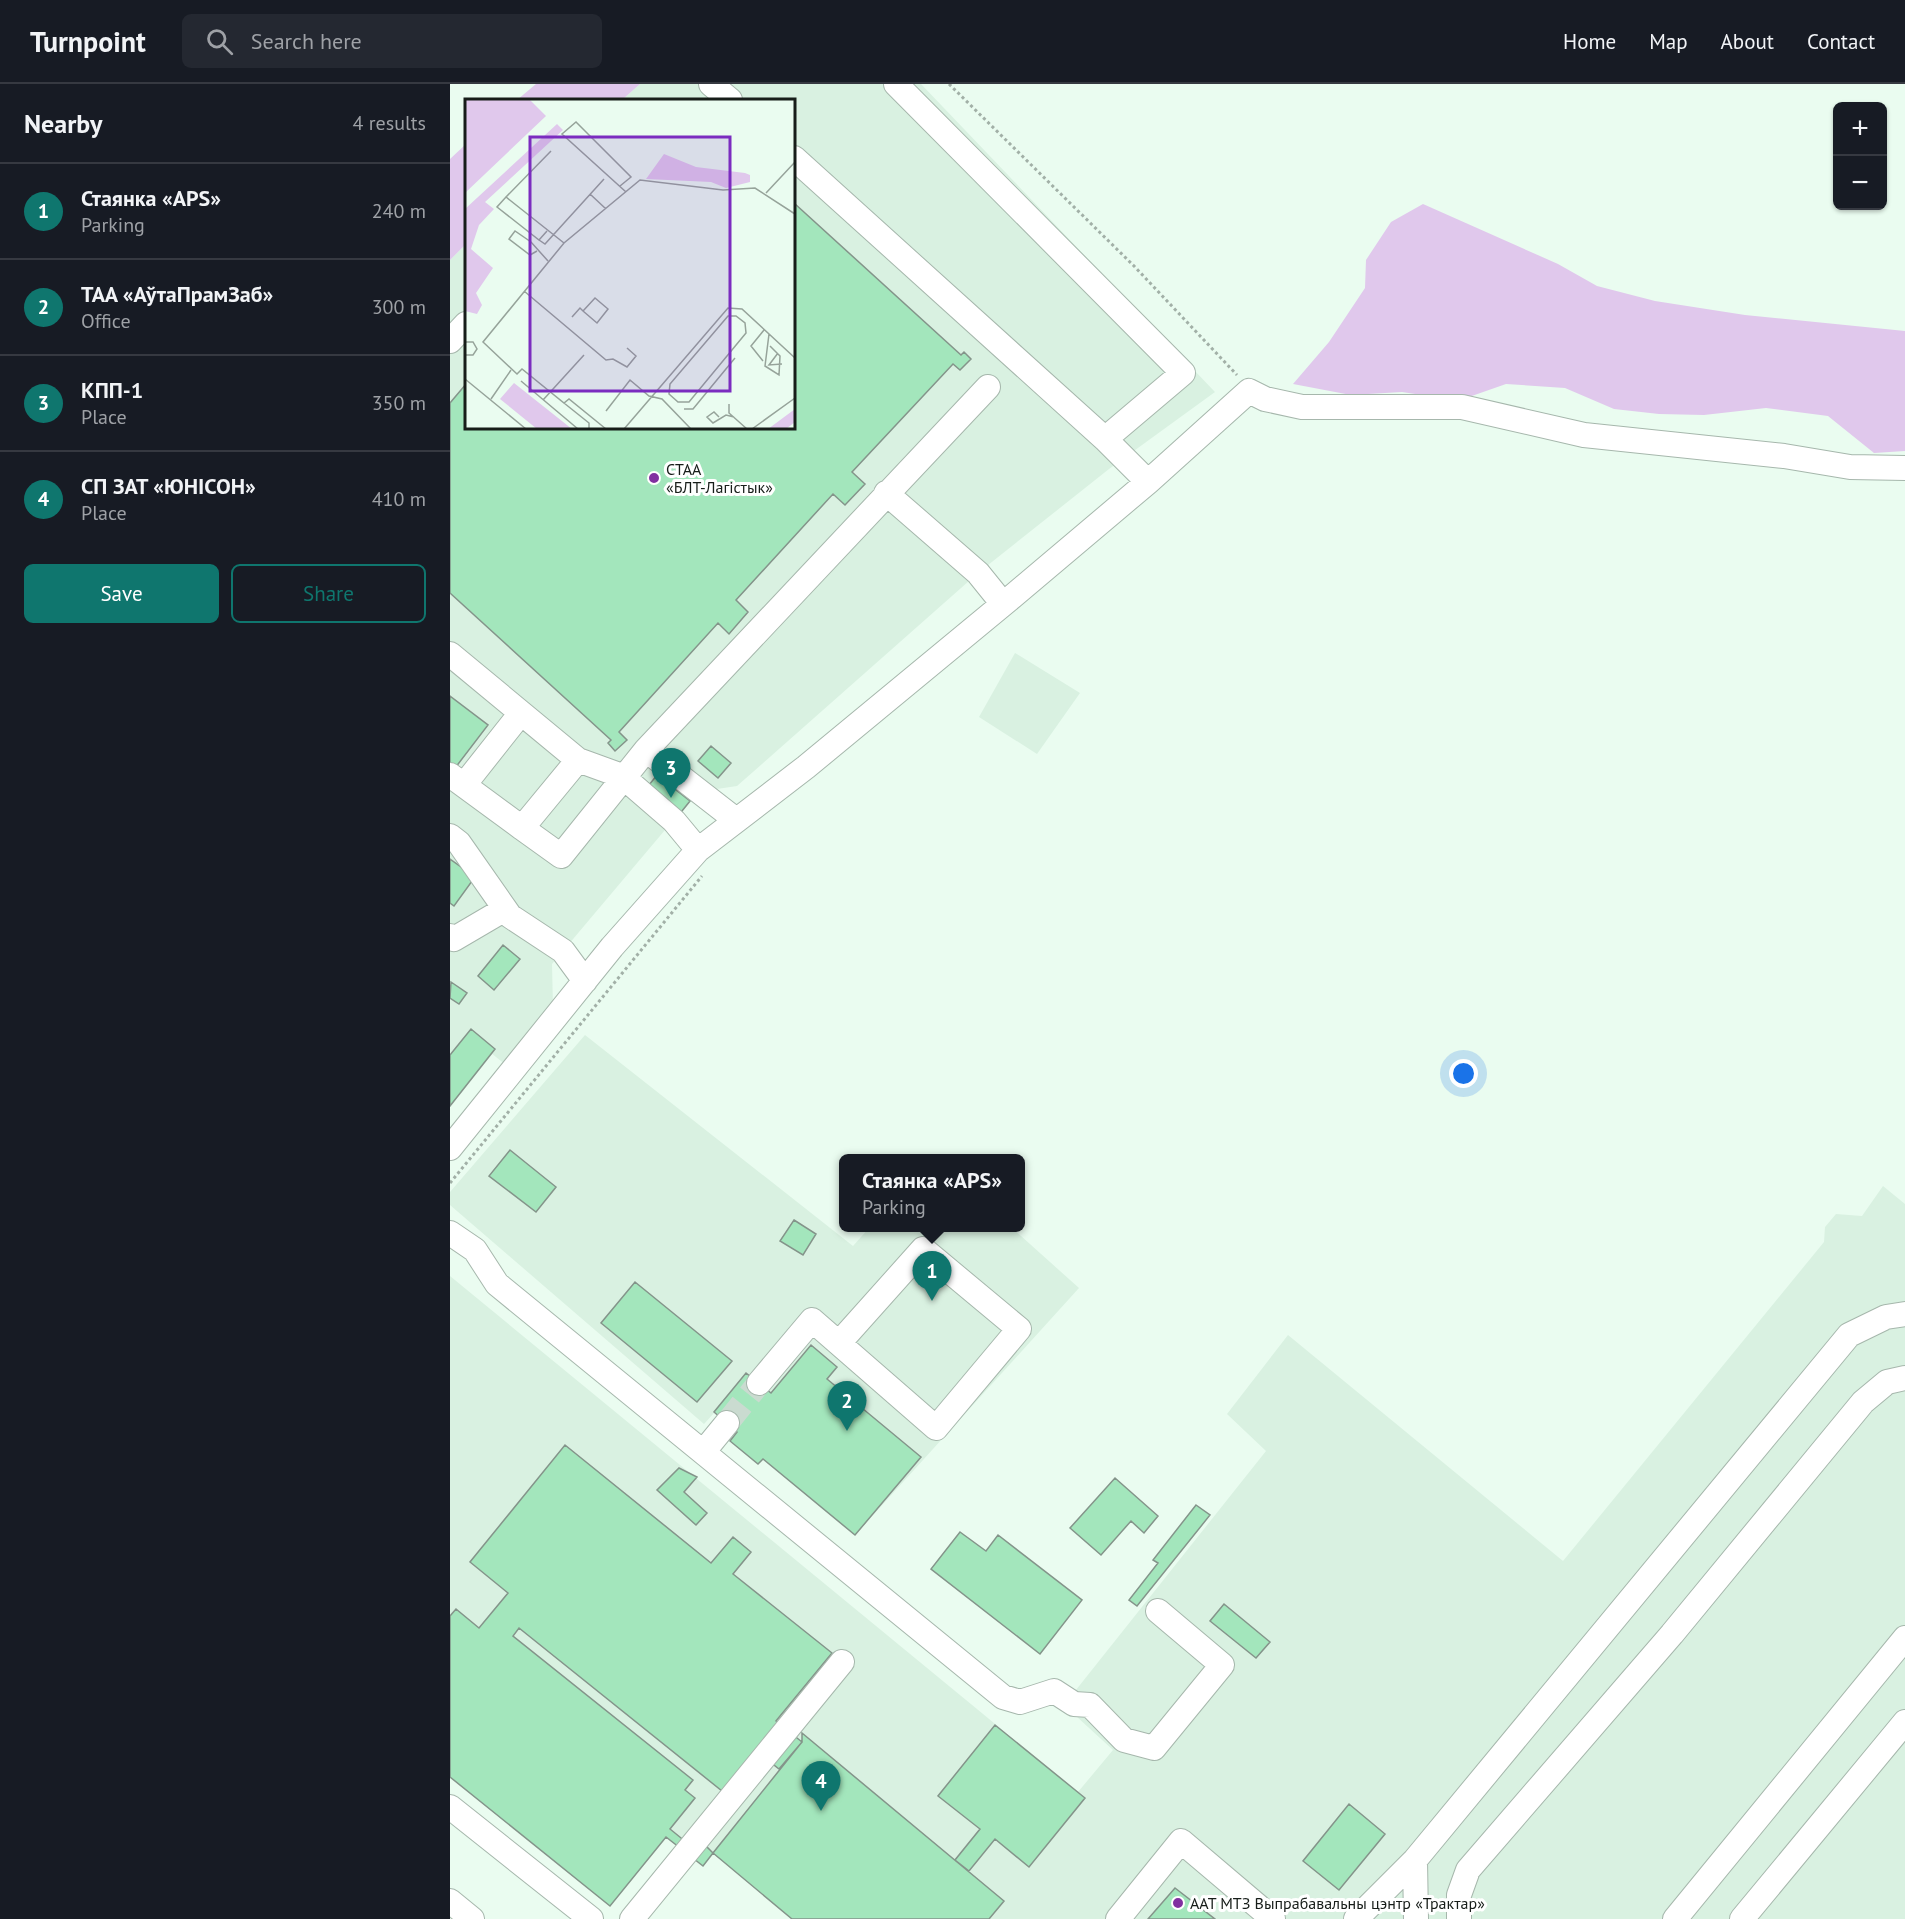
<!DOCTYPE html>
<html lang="en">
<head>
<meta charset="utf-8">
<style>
  :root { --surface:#171b24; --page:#242831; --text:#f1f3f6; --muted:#9ea1a6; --line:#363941; --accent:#0f766e }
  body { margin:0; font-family:"PT Sans",sans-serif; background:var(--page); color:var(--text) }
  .controls { position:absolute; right:18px; top:18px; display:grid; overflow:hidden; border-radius:9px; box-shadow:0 2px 4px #0004 }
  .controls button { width:54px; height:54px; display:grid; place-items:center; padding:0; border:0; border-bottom:2px solid var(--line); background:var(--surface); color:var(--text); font:30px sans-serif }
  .you { position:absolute; left:1014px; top:990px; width:21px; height:21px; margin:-15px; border:4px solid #fff; border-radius:50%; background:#1a73e8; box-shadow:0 0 0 9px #1a73e833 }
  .badge { display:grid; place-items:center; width:39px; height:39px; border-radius:50%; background:var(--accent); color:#fff; font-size:20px; font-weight:700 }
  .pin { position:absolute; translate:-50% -50px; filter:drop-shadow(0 2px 3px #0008) }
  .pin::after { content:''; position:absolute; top:32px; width:21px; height:18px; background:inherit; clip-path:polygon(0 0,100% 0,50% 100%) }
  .popup { position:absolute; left:389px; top:1070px; width:186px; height:78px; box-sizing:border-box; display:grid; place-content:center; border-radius:9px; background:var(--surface); filter:drop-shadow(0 2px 4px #0005); font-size:20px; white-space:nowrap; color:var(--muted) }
  .popup b { font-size:22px; color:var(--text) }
  .popup::after { content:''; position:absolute; left:50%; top:100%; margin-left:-12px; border:12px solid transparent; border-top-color:var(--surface) }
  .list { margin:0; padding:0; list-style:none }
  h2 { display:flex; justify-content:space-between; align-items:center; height:78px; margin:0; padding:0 24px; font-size:26px }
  h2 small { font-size:20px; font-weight:400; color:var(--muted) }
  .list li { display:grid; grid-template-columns:39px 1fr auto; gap:18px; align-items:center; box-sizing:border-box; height:96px; padding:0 24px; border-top:2px solid var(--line) }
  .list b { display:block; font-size:22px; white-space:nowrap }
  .list p { margin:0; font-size:20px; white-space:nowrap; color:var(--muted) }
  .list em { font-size:20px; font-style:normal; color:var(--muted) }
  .actions { display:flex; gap:12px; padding:18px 24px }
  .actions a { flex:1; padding:14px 0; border:2px solid var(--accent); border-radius:9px; text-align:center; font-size:21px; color:var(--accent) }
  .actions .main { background:var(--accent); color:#fff }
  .icon { flex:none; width:33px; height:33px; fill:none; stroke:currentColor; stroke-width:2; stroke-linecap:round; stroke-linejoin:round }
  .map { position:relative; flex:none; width:1455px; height:1835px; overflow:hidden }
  header { display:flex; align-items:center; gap:36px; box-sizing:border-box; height:84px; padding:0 30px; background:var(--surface); border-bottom:2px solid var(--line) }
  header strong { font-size:28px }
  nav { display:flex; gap:33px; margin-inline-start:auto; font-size:21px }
  .search { width:420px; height:54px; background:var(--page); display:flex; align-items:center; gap:15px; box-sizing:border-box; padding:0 21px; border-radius:9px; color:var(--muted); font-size:22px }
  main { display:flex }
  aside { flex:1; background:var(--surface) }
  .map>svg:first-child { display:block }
</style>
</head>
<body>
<header>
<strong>Turnpoint</strong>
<div class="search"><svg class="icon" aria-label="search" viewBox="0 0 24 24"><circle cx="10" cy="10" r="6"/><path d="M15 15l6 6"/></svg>Search here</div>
<nav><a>Home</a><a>Map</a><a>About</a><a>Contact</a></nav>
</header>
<main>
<aside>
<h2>Nearby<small>4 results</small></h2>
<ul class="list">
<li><span class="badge">1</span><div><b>Стаянка «APS»</b><p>Parking</p></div><em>240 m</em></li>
<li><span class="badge">2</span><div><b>ТАА «АўтаПрамЗаб»</b><p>Office</p></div><em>300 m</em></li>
<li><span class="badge">3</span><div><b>КПП-1</b><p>Place</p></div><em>350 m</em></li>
<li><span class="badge">4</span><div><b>СП ЗАТ «ЮНІСОН»</b><p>Place</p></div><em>410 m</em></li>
</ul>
<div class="actions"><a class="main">Save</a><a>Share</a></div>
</aside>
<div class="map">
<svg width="1455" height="1835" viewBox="0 0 1455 1835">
  <rect width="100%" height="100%" fill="#eafcf0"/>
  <path fill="#d9f1e1" d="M190,0H471L765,308L659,385L528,489L287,702L247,708L102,880L103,924L56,981L41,969L0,1022V176L16,160V344H344V16H172Z
    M565,569L630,609L587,670L529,633Z
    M135,951L403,1162L419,1144H562L629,1204L405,1451L313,1375L308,1380L280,1357L287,1348L264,1329L254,1340L0,1121V1108Z
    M1433,1102L1455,1120V1835H342L264,1769L253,1782L217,1753L160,1822L0,1693V1192L628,1708L663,1666L614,1621L816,1367L777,1330L838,1251L1113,1477L1374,1158L1375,1143L1386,1130L1412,1132Z"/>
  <path fill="#e0c8ec" d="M86,0H190L172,16H67Z
    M16,60V160L0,176V75Z
    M973,120L1108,180L1147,202L1205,217L1295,231L1455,247V367L1424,369L1378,332L1316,324L1254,331L1209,330L1164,325L1115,304L1056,300L1016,314L985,313L952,308L901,311L843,300L879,258L915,204L916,176L941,138Z"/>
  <path fill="#a3e6bc" stroke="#84948a" stroke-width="1.5" d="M344,119L511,271L514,268L521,275L510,286L503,280L402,388L415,400L395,421L383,410L286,516L298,528L279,550L268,539L169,648L177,656L165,667L158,659L161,656L0,509V319L16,300V344H344Z
    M0,612L38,641L2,688L0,686Z
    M261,662L281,679L268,694L248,677Z
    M207,691L240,717L228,732L195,706Z
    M0,775L25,793L4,822L0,819Z
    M53,861L70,875L44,906L28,892Z
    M1,898L17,909L9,920L0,914Z
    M21,945L45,965L0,1022V971Z
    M60,1066L106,1103L86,1128L39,1092Z
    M344,1136L366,1150L353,1171L330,1157Z
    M185,1198L282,1277L247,1318L151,1239Z
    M361,1261L387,1283L377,1295L471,1373L405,1451L313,1375L308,1380L280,1357L287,1348L264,1328L296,1289L321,1309Z
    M115,1361L261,1479L283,1453L301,1468L283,1490L382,1569L326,1637L352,1658L329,1685L305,1666L272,1707L69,1544L63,1552L243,1696L235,1706L245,1714L220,1745L247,1767L253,1759L263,1769L253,1782L216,1753L160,1822L0,1693V1532L6,1525L29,1544L58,1509L20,1478Z
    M229,1384L247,1393L234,1408L257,1429L246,1441L207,1406Z
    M665,1394L708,1432L694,1449L681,1437L651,1471L620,1444Z
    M746,1421L760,1431L687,1522L679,1516L708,1479L703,1476Z
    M510,1448L536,1467L548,1451L632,1516L590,1570L481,1485Z
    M774,1520L820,1558L806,1574L760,1537Z
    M545,1641L635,1714L579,1783L545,1755L519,1787L505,1776L530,1745L488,1712Z
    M352,1649L554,1817L539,1835H342L263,1769L352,1658Z
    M899,1720L935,1750L889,1806L853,1777Z
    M725,1804L765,1835H698Z"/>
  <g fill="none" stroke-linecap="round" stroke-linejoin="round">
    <path stroke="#cadbd0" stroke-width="24" stroke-dasharray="24 12" stroke-linecap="butt" d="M277,1339L309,1299"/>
    <defs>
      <path id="minor" d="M261,0L280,16
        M446,0L733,289L655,355
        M344,74L655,355L698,398
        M0,257L16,240
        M436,409L528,489L553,520
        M0,570L128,676L172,692L224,737L248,766
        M196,666L286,736
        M0,691L72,744L128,676
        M14,701L71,629
        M72,744L111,772L196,666L538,303
        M0,752L9,759L60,832L113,867L135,897
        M0,852L4,855L55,825
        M0,1064L162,863L248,766L356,683L563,512L698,398L799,307L815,315L852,323H1012L1134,351L1334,372L1400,383L1455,384
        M0,1149L25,1166L47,1200L553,1613L570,1618L604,1607L624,1620L640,1621L674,1656L704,1664L772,1581L708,1527
        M309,1299L362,1236L486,1344L569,1245L473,1165L389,1259
        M254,1367L277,1339
        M0,1723L141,1835
        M965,1776L966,1835
        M0,1817L22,1835
        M182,1835L392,1578
        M668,1835L731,1757L823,1835
        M906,1835L965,1776L1399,1251L1436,1233L1455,1230
        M1009,1835V1811L1018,1786L1222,1550L1413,1318L1437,1298L1455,1294
        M1225,1835L1455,1554
        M1292,1835L1455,1638"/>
    </defs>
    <use href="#minor" stroke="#a6b7ac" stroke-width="26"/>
    <path stroke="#a2b0a7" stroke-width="3" stroke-dasharray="3 3" stroke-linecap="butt" d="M499,0L684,182L787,291
      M0,1099L252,792"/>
    <use href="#minor" stroke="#fff" stroke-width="24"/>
  </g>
  <g fill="#8130a0" stroke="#fff" stroke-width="2">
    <circle cx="204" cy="394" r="6"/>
    <circle cx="728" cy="1819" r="6"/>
  </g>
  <g text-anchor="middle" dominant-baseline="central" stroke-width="6" stroke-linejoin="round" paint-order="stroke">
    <g font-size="16" fill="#171d19" stroke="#fff" text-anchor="start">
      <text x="216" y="385">СТАА<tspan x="216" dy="18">«БЛТ-Лагістык»</tspan></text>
      <text x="740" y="1819">ААТ МТЗ Выпрабавальны цэнтр «Трактар»</text>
    </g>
  </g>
  <g transform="translate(15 15)">
    <rect width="330" height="330" fill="#eafcf0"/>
    <path d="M0,0H64L81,17L0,94ZM92,25L98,31L20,103L29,110L14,126L6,150L28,169L11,194L17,206L12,215L0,212V110ZM199,55L231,68L280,74L285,76V83L261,89L246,83L181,80ZM49,284L107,330H72L35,300ZM330,310V323L321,330H303Z" fill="#e0c8ec"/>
    <path fill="none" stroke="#96a39a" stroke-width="1.5" d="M155,87L166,78L111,23L97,35L161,93M301,94L330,63M125,95L141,110M41,98L86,52M82,132L74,141L32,108L41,98L99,144M74,141L80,145L139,80M72,152L65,156L44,140L50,132L66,143L83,162M59,192L141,261L148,260L162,268L171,257L162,249M263,217H271L280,224L281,234L224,303H213L204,295L205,285ZM107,218L115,209L118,212L132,224L143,210L130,199L118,212M304,235L300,267L314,276L315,257L305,247M0,243H8L12,250L8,256H0M313,254L304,266L317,265M298,262L286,247L299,231M0,280L61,330M56,282L113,330M26,300L46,271M78,301L119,256M99,304L124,324V330M264,305V314L282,330M219,310H228L270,259M141,312L165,281L184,297L197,300L226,330M254,318L249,313L242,318L248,324L261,316L269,318M141,330L104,300L99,304L57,270L52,275L18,243L99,144L175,81L258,91L290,89L330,115M159,330L263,209L277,210L330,259M287,330L330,299"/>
    <path fill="#7b2cbf" fill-opacity="0.15" stroke="#7b2cbf" stroke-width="3" d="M65,38H265V292H65Z"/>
    <rect width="330" height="330" fill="none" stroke="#171d19" stroke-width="3"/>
  </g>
</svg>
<div class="controls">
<button>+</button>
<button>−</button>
</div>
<div class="you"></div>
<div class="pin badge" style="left:482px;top:1217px">1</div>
<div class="popup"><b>Стаянка «APS»</b>Parking</div>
<div class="pin badge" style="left:397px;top:1347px">2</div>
<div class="pin badge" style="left:221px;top:714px">3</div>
<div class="pin badge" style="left:371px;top:1727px">4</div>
</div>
</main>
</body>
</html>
